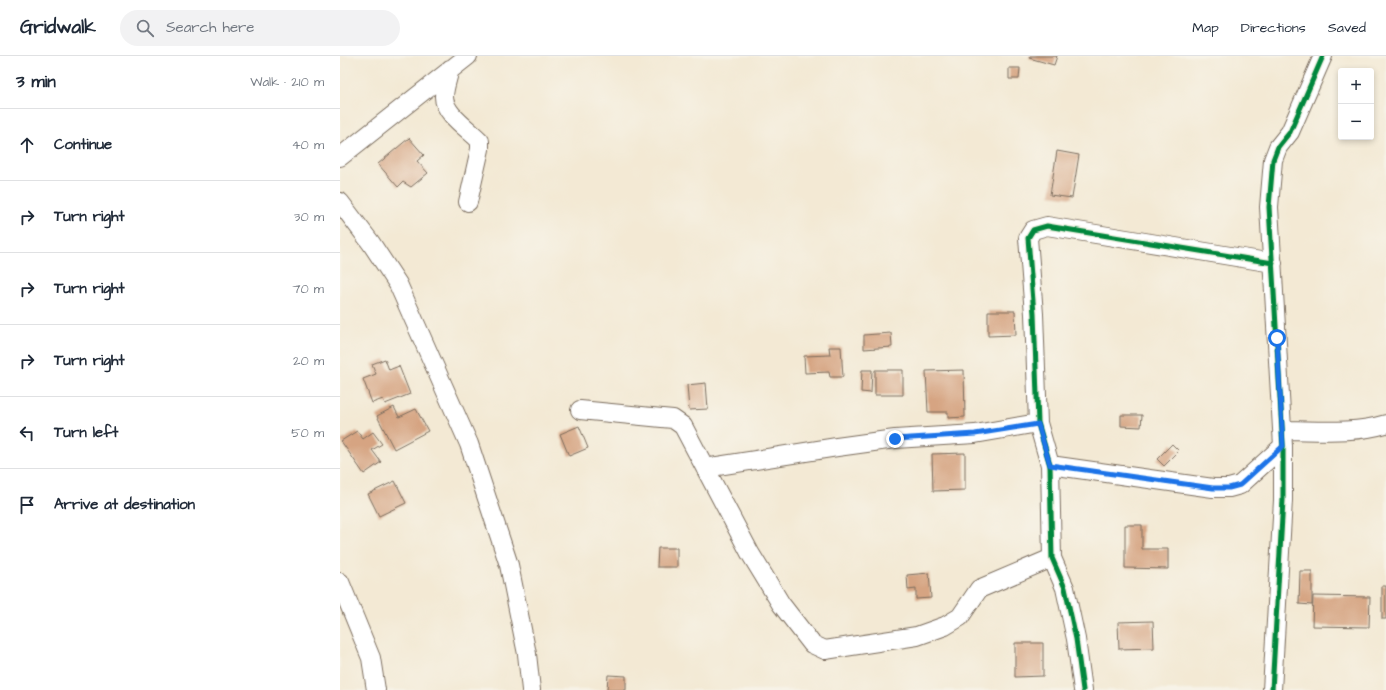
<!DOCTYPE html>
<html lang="en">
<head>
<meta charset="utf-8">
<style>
  :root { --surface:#fff; --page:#f2f2f3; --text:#1f2937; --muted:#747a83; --line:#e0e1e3 }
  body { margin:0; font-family:"Architects Daughter",sans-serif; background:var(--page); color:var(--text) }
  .controls { position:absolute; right:12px; top:12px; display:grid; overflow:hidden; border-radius:4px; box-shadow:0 2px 6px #0003 }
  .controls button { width:36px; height:36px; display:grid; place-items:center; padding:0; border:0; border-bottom:1px solid var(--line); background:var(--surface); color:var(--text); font:20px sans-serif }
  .stop { position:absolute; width:12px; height:12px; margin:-9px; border:3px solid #1a73e8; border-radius:50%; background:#fff }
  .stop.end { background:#1a73e8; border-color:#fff; box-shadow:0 1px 4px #0008 }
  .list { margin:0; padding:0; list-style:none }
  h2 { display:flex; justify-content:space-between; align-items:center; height:52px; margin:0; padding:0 16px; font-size:17px }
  h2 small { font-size:13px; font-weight:400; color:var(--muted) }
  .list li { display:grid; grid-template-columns:26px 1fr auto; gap:12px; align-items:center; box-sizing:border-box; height:72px; padding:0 16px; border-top:1px solid var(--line) }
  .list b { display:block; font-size:15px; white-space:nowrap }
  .list em { font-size:13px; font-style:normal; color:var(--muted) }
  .icon { flex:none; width:22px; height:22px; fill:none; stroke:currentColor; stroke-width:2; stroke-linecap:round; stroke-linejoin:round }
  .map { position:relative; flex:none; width:1046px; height:634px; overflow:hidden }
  header { display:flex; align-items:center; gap:24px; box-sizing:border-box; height:56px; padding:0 20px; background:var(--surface); border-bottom:1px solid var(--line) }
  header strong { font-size:19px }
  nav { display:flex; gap:22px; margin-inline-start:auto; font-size:14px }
  .search { width:280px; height:36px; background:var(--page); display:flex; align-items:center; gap:10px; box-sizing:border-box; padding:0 14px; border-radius:22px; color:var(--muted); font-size:15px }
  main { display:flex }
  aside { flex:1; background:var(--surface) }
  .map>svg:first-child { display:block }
</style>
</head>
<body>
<header>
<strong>Gridwalk</strong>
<div class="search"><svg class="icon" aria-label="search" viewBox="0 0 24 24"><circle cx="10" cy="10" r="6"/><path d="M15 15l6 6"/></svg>Search here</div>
<nav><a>Map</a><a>Directions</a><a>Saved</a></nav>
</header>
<main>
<aside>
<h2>3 min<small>Walk · 210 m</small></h2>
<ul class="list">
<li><svg class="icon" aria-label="ahead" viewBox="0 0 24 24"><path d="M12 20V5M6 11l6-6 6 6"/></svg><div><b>Continue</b></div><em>40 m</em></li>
<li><svg class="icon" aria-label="right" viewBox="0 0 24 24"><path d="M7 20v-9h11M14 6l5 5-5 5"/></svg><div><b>Turn right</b></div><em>30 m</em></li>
<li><svg class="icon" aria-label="right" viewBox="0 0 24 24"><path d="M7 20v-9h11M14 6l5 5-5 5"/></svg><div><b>Turn right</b></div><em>70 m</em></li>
<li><svg class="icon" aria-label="right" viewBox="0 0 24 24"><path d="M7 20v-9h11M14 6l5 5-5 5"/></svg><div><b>Turn right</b></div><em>20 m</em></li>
<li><svg class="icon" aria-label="left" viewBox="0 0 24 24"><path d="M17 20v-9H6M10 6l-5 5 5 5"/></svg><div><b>Turn left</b></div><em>50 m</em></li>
<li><svg class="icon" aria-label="arrive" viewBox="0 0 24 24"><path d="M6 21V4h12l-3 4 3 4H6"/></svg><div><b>Arrive at destination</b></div></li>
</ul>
</aside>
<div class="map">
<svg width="1046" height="634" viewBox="0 0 1046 634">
  <rect width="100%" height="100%" fill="#f7f3e8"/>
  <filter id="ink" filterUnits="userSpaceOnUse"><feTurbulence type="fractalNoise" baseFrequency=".025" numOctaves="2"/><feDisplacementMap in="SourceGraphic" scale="8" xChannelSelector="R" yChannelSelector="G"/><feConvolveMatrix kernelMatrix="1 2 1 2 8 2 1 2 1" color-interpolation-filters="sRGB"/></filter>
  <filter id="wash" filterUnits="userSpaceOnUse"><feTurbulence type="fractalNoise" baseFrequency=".012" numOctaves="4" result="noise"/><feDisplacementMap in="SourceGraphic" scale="16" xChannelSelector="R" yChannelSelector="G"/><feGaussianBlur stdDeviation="0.9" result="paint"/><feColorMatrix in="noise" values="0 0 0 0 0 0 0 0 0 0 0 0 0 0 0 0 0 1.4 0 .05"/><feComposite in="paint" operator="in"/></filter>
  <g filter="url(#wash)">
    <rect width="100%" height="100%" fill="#f3e9d4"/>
    <g id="blocks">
      <path fill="#d6a482" d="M690,0H717L714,9L689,2Z
        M669,12H680L679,23H669Z
        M69,82L84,99L77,105L88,117L71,131L63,126L58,131L38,108Z
        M717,95L739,99L732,142L710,139Z
        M648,255H675L676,279L648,280Z
        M551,277L552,291L524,293V279Z
        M489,291H501L503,321H490L489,316L465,317L464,300L490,299Z
        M45,303L49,314L59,310L70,338L45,348L43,343L32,347L23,323L36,318L32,308Z
        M522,314H532L531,337L521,336Z
        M535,314H563V339H535Z
        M624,314L625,361L608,362V356H588L586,315Z
        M366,327L368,353L349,354L347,329Z
        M54,351L59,361L76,353L88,375L54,393L37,360Z
        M781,359H802L801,371L781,370Z
        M239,370L248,392L229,400L220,378Z
        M17,375L23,383L33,376L42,388L32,394L41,406L24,418L1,385Z
        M832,388L839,395L824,410L817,403Z
        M625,397V434L593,435L592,398Z
        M55,425L66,447L39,460L28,438Z
        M785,469H802V493H828V513L785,512Z
        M318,492H337V511H317Z
        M960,515H972V549L959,548Z
        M589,517L591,542L576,543V533L568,534L567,519Z
        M1042,530H1046V563H1042Z
        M973,540L1030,541L1029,571L972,570Z
        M813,565L814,592L779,593L778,566Z
        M675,587H703V620L675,621Z
        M268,619L286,620V634H267Z"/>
    </g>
  </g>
  <g filter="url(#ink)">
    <use href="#blocks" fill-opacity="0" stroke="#7b6d5e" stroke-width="1"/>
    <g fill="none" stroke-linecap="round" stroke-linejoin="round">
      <defs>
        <path id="minor" d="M110,13C108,22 104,32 104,41C104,58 130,74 140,85V93L128,146
          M0,101L128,0
          M0,146L31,187L58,228L129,388L169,509L187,598L191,634
          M240,354L322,362L333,363L343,370L410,497L441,548L472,588L485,594L577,580L605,570L620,561L639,533L712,502
          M942,374C976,374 1013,378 1046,368
          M710,409L873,432H889L900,429L943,390
          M365,412L497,391L555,383L635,378L698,367
          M0,526L31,602L36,634
          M743,634L736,583L725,532L712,502L710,409L698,367L694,258L688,182L693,174L707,170L933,207
          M932,634L943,444V390L929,151L933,104L938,91L950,76L983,0"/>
      </defs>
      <use href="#minor" stroke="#7b6d5e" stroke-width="20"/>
      <use href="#minor" stroke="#fff" stroke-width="18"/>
      <defs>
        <path id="cycleway" d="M743,634L736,583L725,532L712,502L710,409L698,367L694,258L688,182L693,174L707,170L933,207
          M932,634L943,444V390L929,151L933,104L938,91L950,76L983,0"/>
      </defs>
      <use href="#cycleway" stroke="#f7f3e8" stroke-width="8"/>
      <use href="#cycleway" stroke="#00873e" stroke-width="5"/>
    </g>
  </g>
  <g fill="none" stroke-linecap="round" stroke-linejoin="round" filter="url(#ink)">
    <path stroke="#1a73e8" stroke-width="5" d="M555,383L635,378L698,368L710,409L873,432H889L900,429L943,390L937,282"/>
  </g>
</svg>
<div class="controls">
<button>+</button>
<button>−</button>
</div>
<div class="stop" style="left:937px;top:282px"></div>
<div class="stop end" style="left:555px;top:383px"></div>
</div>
</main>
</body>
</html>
